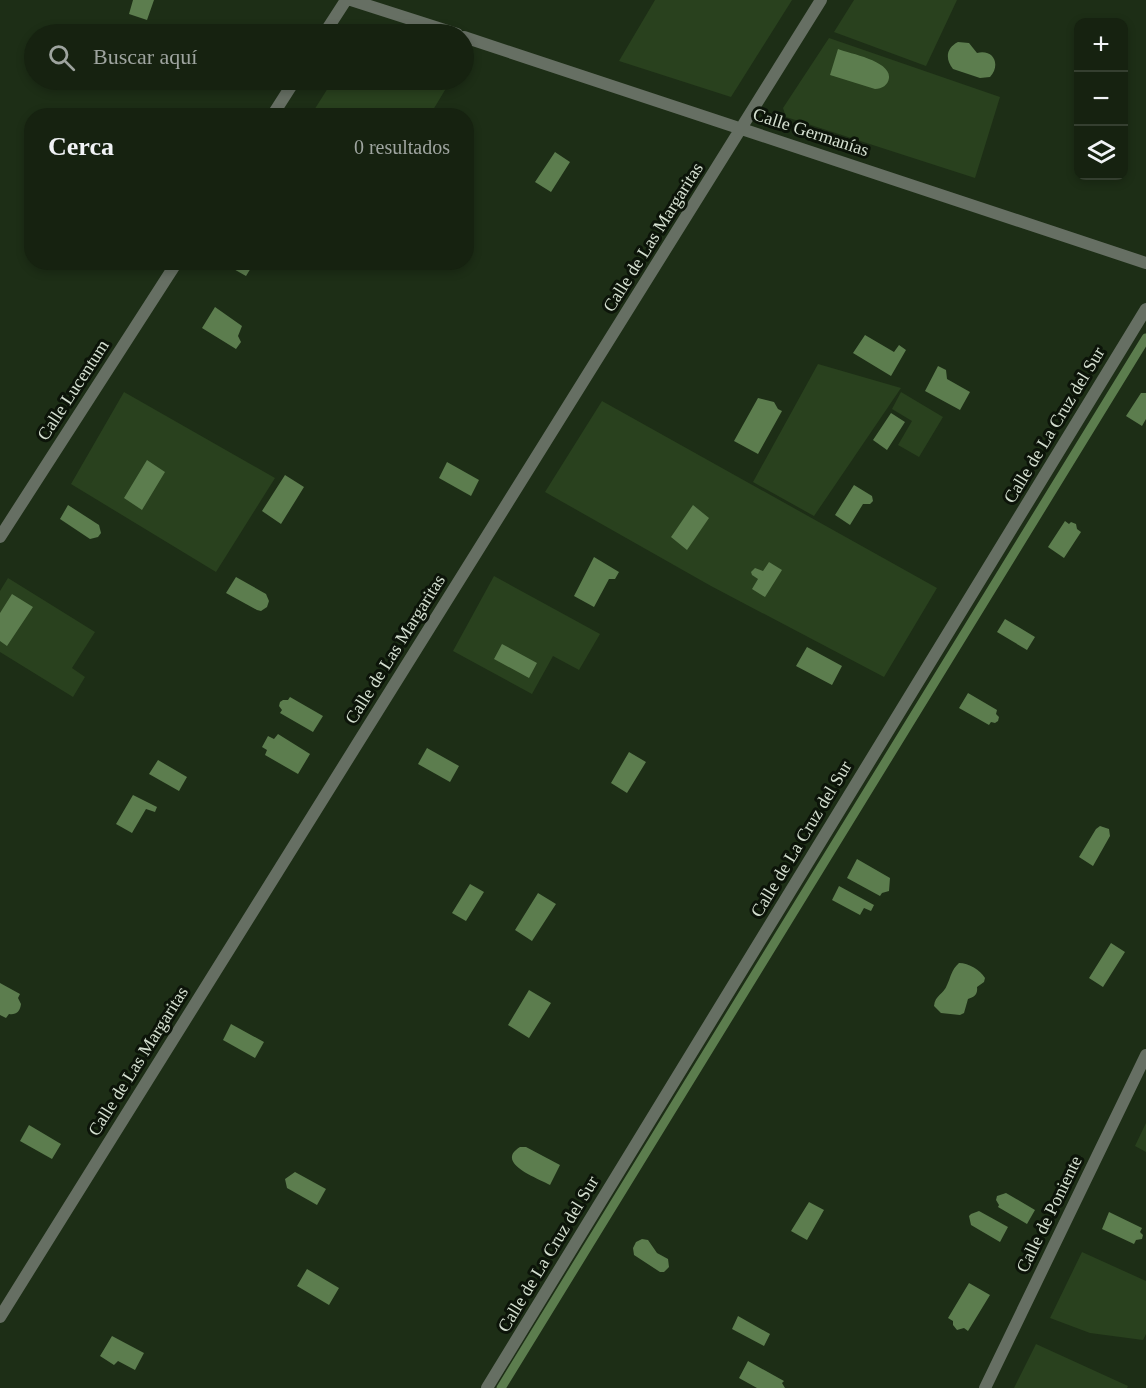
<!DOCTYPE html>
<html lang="es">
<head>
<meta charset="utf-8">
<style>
  :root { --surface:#162210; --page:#1f2a19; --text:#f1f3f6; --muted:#9ea49f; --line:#353f30 }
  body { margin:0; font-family:Georgia,serif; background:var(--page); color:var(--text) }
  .controls { position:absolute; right:18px; top:18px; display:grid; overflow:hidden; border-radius:12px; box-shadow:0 3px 9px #0003 }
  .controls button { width:54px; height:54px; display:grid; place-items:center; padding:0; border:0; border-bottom:2px solid var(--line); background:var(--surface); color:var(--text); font:30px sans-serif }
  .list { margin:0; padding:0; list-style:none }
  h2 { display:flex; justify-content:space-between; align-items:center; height:78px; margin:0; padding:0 24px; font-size:26px }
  h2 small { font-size:20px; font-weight:400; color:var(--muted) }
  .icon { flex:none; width:33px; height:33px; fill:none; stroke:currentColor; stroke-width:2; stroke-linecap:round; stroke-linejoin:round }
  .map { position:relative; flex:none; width:1146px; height:1388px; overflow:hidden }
  .search { position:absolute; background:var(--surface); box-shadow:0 3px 9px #0003; left:24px; top:24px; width:450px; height:66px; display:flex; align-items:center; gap:15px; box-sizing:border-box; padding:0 21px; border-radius:33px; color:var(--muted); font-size:22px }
  .panel { position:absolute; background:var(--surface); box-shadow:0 3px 9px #0003; left:24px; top:108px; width:450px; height:162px; border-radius:24px }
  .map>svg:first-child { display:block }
</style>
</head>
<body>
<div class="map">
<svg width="1146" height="1388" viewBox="0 0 1146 1388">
  <rect width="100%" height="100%" fill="#1d2e16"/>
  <path fill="#29411e" d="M655,0H792L731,97L619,61Z
    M854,0H957L926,66L834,32Z
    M829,38L1000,97L975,178L786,117L783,108Z
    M333,80H451L430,115H311Z
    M818,364L901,388L814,516L753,482Z
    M124,392L275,478L216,572L71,484Z
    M901,392L943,417L919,457L898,445L912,421L892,409Z
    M602,401L937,588L884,677L711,586L545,492Z
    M494,576L600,634L579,670L553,656L532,694L453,651Z
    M8,578L95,632L72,668L85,677L73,697L0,652V591Z
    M1146,1123V1152L1135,1146Z
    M1082,1252L1146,1281V1334L1143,1340L1090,1333L1050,1318Z
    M1036,1344L1128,1386L1127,1388H1014Z"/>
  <path fill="#5c7d4e" d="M133,0H154L147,20L129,14Z
    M958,42L969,43L977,53C994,49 1001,65 990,77L980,78L953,69C945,59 946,48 958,42Z
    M838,49C851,54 891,61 889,78C888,85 882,89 875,89L830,75Z
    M555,152L570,162L551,192L535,182Z
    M223,263H254L246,276Z
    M215,307L242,326L238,336L241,342L236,349L202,328Z
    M865,335L894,352L899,345L906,350L891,376L853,353Z
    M938,366L946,370L947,379L970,392L960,410L925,391Z
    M1141,393H1146V419L1142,426L1126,416Z
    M758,398L774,402L778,409L782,411L758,454L734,441Z
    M891,413L905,422L887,450L873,440Z
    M147,460L165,472L142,510L124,498Z
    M447,462L479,480L471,496L439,478Z
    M285,475L304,487L281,524L262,511Z
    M854,485L872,496L873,501L870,504H863L850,525L835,515Z
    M68,505L99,525L101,533L98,537L90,539L60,519Z
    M693,505L709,518L687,550L671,537Z
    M1065,521L1069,524L1071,522L1076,524L1077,529L1081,532L1064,558L1048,547Z
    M594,557L619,572L615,579H609L594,607L574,596Z
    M769,562L782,570L765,597L752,589L758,579L752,575L751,572L755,568L763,571Z
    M236,577L266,594L269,601L267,607L261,611L257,610L226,593Z
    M12,594L33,607L7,646L0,641V613Z
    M1005,619L1035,637L1027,650L997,632Z
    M502,644L537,663L529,678L494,659Z
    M807,647L842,666L832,685L796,666Z
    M968,693L997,710L996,714L999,717L998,721L995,723L991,722L989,725L959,708Z
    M290,697L323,716L313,732L280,713L282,710L279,706L280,702L283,700H288Z
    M278,734L310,754L298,774L265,755L267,750L262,747L268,736L274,739Z
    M427,748L459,766L450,782L418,764Z
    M629,752L646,762L627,793L611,783Z
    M158,760L187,777L179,791L149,774Z
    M133,795L157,807L155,812L146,809L132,833L116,824Z
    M1100,826L1109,829L1110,836L1093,866L1079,857L1096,829Z
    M857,859L890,878L889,891L882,893L880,896L847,878Z
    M470,884L484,892L466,921L452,913Z
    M839,886L874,905L871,911L864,908L860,915L832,900Z
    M538,893L556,904L532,941L515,930Z
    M1111,943L1125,952L1103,987L1089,978Z
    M959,963C969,963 980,970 985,978L984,982L977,987C978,995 974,997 968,999L964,1013L960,1015L941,1013L934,1006C935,995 944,994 947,985C951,977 951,970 959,963Z
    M0,983L20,994L18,998L21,1004C20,1012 16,1015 9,1014L6,1018L0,1015Z
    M529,990L551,1003L529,1038L508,1025Z
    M231,1024L264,1042L255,1058L223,1040Z
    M29,1125L61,1144L52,1159L20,1141Z
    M520,1147H526L560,1165L550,1185C538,1178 494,1163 520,1147Z
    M295,1172L326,1189L317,1205L287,1188L285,1179Z
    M1006,1193L1035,1210L1027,1224L998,1207L999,1205L996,1200L997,1196Z
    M809,1202L824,1210L807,1240L791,1231Z
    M979,1211L1008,1227L1000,1242L971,1225L969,1216L971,1214Z
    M1109,1212L1142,1228L1140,1232L1143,1235L1142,1239L1136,1240L1134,1244L1102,1229Z
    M642,1239L648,1240L657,1253L668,1259L669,1267L664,1272H660L634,1255L633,1248L636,1242Z
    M307,1269L339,1288L329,1305L297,1286Z
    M969,1283L990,1295L968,1331L964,1328L957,1330L953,1325V1321L948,1318Z
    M738,1316L770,1334L764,1346L732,1329Z
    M112,1336L144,1353L135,1370L118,1361L114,1365L100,1356Z
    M748,1361L784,1381L782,1383L785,1388H757L739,1378Z"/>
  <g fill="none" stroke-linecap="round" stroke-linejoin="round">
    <path stroke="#5c7d4e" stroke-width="9" d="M501,1388L1146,338"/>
    <path stroke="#666f63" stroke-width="12" d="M351,0L457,34
      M324,34L346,0
      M464,37L1146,263
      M272,116L295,80
      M0,537L177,262
      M0,1317L821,0
      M487,1388L1146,309
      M985,1388L1146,1055"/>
  </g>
  <g text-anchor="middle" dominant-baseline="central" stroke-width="6" stroke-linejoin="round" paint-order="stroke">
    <g font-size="18" fill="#d5e0d1" stroke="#0c1409">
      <text transform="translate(811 132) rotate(18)">Calle Germanías</text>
      <text transform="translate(653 237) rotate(-58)">Calle de Las Margaritas</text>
      <text transform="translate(73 390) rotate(-57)">Calle Lucentum</text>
      <text transform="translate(1054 425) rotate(-59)">Calle de La Cruz del Sur</text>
      <text transform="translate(395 649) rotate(-58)">Calle de Las Margaritas</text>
      <text transform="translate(801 839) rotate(-59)">Calle de La Cruz del Sur</text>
      <text transform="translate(138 1061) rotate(-58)">Calle de Las Margaritas</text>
      <text transform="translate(1049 1214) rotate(-64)">Calle de Poniente</text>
      <text transform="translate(548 1254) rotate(-59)">Calle de La Cruz del Sur</text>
    </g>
  </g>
</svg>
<div class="controls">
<button>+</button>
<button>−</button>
<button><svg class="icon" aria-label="layers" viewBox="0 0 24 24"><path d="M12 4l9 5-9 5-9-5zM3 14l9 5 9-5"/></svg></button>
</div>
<div class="search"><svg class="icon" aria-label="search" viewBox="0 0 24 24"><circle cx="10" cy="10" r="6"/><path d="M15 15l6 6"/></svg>Buscar aquí</div>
<section class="panel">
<h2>Cerca<small>0 resultados</small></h2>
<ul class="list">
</ul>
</section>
</div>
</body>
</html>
